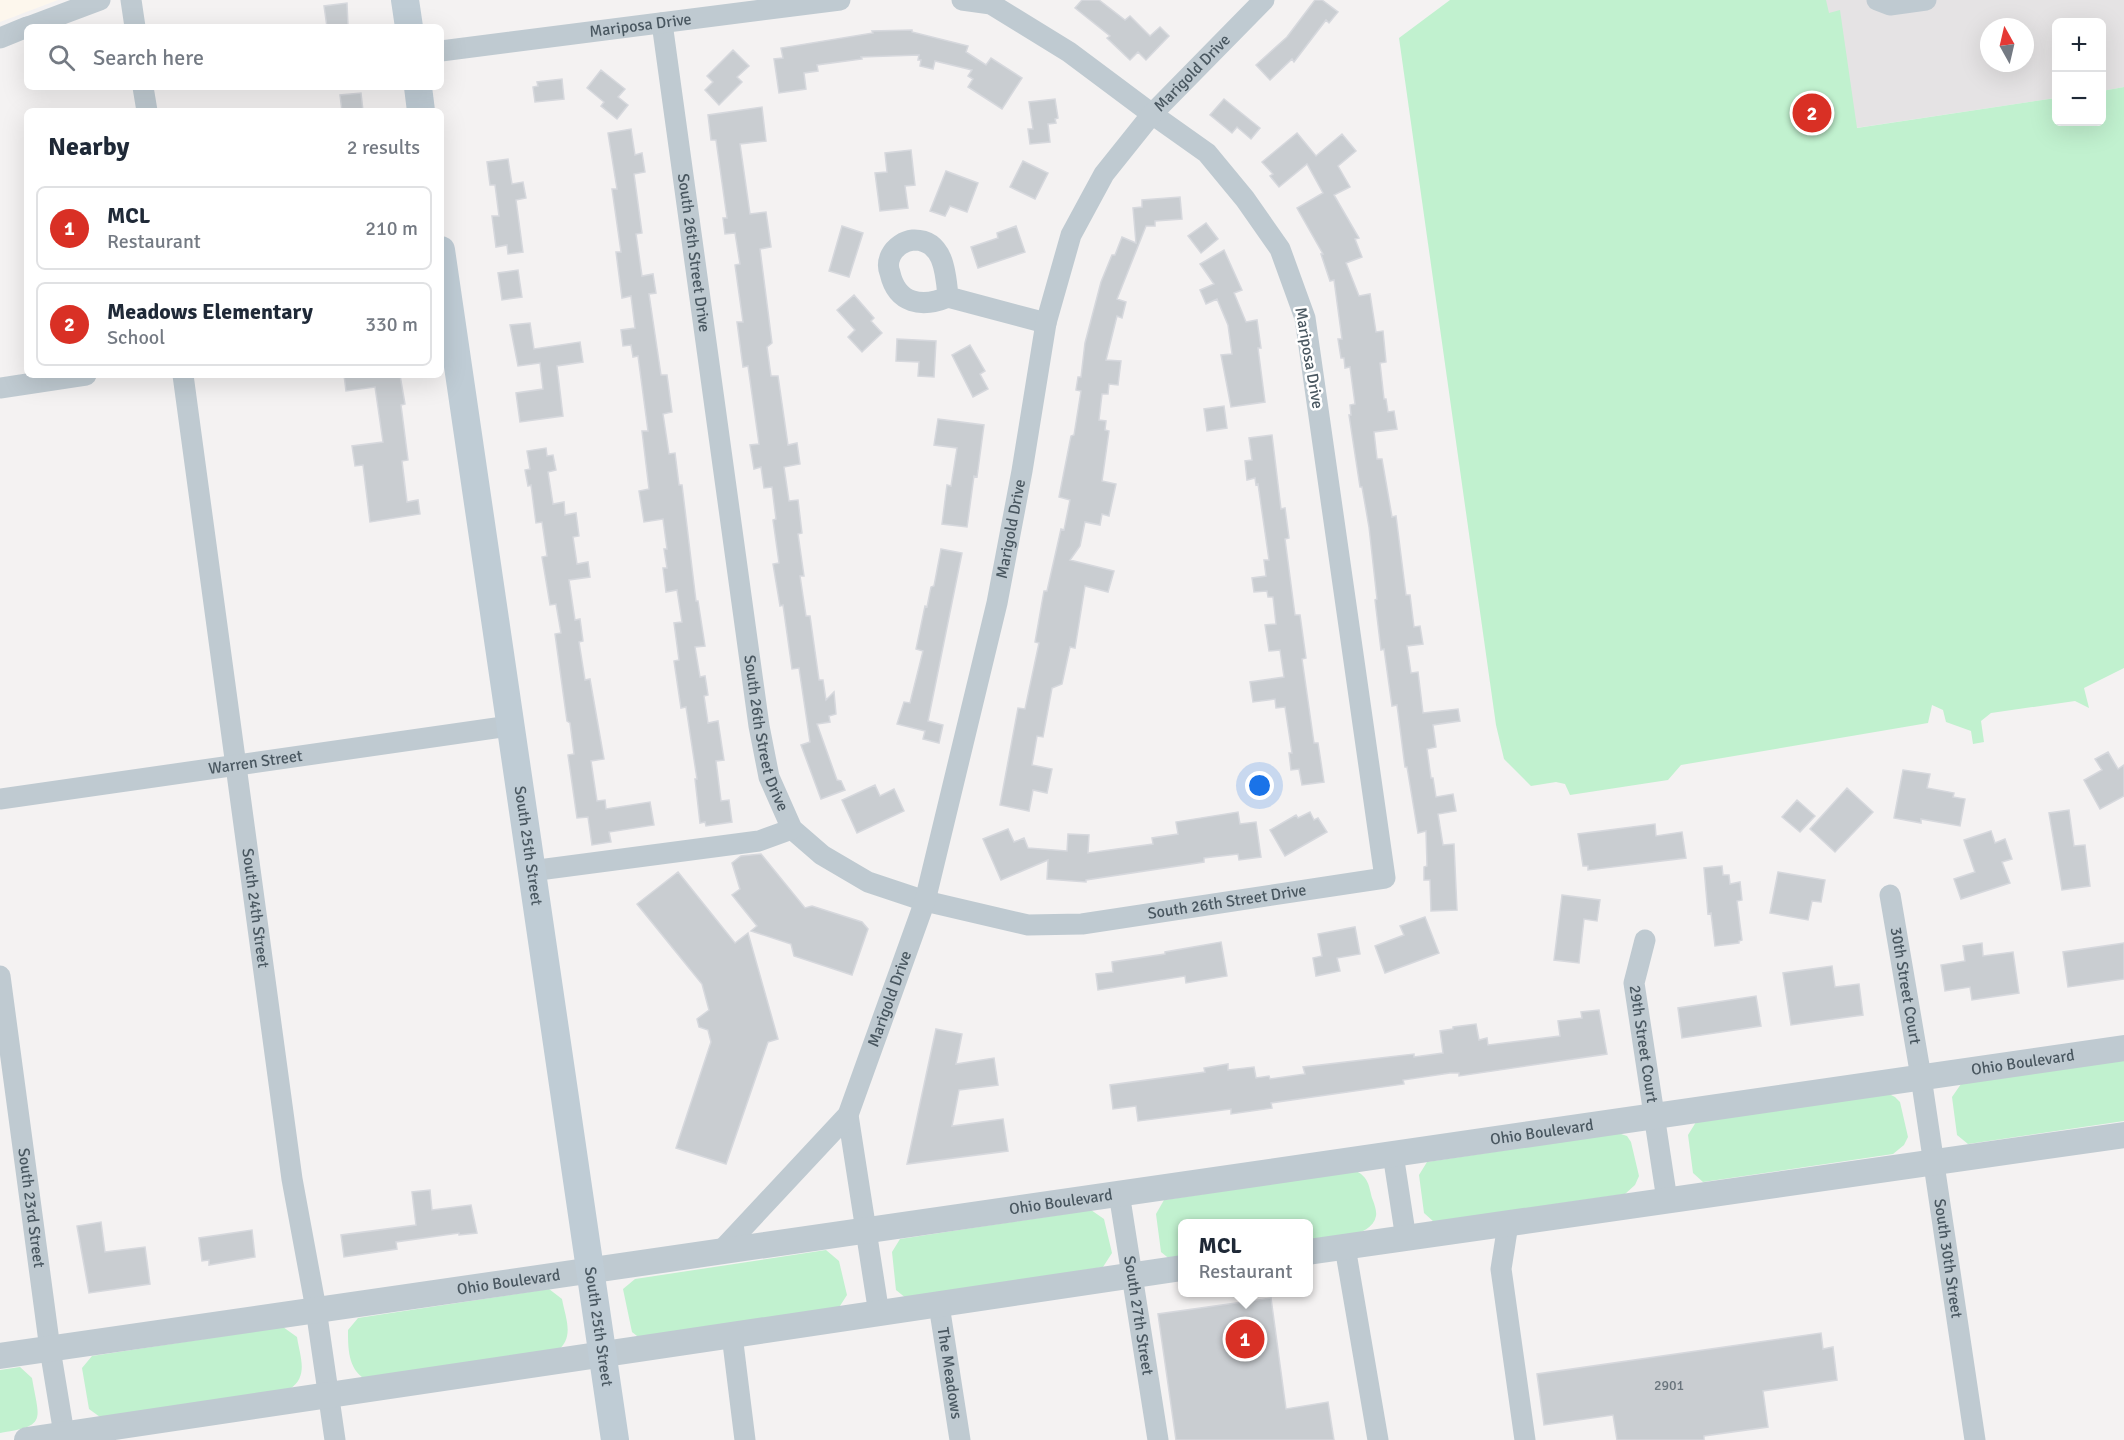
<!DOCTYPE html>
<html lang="en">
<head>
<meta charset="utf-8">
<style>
  :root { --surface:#fff; --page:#f2f2f3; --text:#1f2937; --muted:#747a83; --line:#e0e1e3; --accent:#d93025 }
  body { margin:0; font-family:Signika,sans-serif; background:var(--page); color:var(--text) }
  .controls { position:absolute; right:18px; top:18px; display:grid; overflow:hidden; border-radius:9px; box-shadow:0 6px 24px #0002 }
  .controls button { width:54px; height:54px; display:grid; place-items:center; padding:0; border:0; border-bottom:2px solid var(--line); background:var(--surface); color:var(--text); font:30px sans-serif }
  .compass { position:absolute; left:1980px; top:18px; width:54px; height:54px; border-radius:50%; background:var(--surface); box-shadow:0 6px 24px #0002; rotate:352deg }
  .you { position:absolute; left:1260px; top:786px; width:21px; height:21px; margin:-15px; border:4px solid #fff; border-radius:50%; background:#1a73e8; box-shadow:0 0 0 9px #1a73e833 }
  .badge { display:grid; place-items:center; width:39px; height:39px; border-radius:50%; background:var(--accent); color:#fff; font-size:20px; font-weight:700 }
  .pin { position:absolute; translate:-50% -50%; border:3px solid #fff; box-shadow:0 2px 6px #0006 }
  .popup { position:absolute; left:1178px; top:1219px; width:135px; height:78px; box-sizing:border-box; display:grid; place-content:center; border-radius:9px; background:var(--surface); filter:drop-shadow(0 2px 4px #0005); font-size:20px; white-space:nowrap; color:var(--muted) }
  .popup b { font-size:22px; color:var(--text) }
  .popup::after { content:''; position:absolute; left:50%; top:100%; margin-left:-12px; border:12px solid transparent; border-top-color:var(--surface) }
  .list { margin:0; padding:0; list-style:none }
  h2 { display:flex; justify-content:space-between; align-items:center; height:78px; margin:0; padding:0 24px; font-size:26px }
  h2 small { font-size:20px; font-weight:400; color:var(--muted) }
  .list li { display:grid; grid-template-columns:39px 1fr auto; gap:18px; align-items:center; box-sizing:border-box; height:84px; margin:0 12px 12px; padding:0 12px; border:2px solid var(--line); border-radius:9px }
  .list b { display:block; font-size:22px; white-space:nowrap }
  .list p { margin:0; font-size:20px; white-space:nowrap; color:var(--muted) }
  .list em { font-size:20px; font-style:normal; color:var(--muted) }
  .icon { flex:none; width:33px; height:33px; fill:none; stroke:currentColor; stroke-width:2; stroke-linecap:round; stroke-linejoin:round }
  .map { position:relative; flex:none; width:2124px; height:1440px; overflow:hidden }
  .search { position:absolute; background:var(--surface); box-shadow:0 6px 24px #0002; left:24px; top:24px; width:420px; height:66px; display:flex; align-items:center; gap:15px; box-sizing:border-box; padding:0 21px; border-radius:9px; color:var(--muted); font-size:22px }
  .panel { position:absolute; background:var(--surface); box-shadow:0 6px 24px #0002; left:24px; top:108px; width:420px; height:270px; border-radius:9px }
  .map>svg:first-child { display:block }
</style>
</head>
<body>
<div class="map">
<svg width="2124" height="1440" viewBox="0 0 2124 1440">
  <rect width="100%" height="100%" fill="#f4f2f2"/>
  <path fill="#fdf7ed" d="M0,0H58L0,22Z"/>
  <path fill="#e5e3e4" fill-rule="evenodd" d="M1653,0H2124V87L2102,91V22H2056V98L1856,128ZM1989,27H2025V63H1989Z"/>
  <path fill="#c1f1cf" d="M1450,0H1826L1829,13L1840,10L1857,128L2056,98V122H2102V91L2124,87V668L2084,688L2089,708L2075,701L1991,713L1981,721L1984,742L1973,744L1971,731L1946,722L1943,710L1932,705L1928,723L1681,765L1668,780L1570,795L1565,784L1556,782L1531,786L1504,759L1496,725L1399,38Z
    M2124,1059V1121L1968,1144L1957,1135L1952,1097L1961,1084Z
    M1887,1093L1895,1097L1900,1102L1908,1137L1904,1145L1893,1154L1703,1182L1693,1173L1688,1135L1696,1122Z
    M1618,1133L1627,1136L1631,1142L1639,1176L1635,1185L1625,1194L1434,1222L1424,1213L1419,1175L1427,1162Z
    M1356,1171C1368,1177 1369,1185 1372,1198C1374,1203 1377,1211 1376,1216C1372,1239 1326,1238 1308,1241V1224H1182V1259L1172,1261L1161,1252L1156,1214L1164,1200Z
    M1091,1210L1104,1219L1112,1253L1103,1267L907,1299L896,1290L892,1252L900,1239Z
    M826,1250L839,1261L847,1295L838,1309L642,1340L632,1332L623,1289L635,1279Z
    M549,1289L562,1299C566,1320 575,1338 556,1352L365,1379C348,1369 348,1348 348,1330L358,1318Z
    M283,1327L297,1337C300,1357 309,1376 290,1389L100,1417L89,1409L82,1368L92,1356Z
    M20,1367L32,1378C39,1420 48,1426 0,1433V1370Z"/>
  <path fill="#c9cdd1" stroke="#d6d8dd" stroke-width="1.5" d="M1082,0H1099L1125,20L1130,16L1150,36L1160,27L1169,36L1146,60L1138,52L1130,60L1107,38L1110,36L1075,8Z
    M1315,0H1322L1338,12L1329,23L1326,20L1294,62L1292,59L1270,80L1256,65L1287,37Z
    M347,3L348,26L327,27L324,6Z
    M912,30V32L968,46L966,52L986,65L991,58L1022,78L1002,109L968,87L973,79L968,76L972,70L935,61L933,69L920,66L921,60H918L919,55L861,57L862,59L817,65L818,71L804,73L806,89L779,93L774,59L783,58L781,48L873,33L872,31Z
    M733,50L749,66L737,77L742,82L719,105L705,90L713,82L707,76Z
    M601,70L625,89L618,97L628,105L617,119L601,106L604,102L587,88Z
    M562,79L564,99L535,102L533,87L538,86L537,82Z
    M361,93L363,111H342L340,95Z
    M1055,99L1058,118L1055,119L1056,123L1048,124L1050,142L1030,144L1028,129H1033L1029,102Z
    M1224,99L1260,128L1251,139L1237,127L1232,133L1210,115Z
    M762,107L766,141L740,144L750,214L766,212L771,247L760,249L772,343L767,347L771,376H778L788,445L797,443L800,464L784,467L789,501L798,500L802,533L798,534L804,576H800L806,616H810L819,680H823L826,700L834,692L836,714L829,716L830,722L817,724L837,780L841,781L845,790L821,799L801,745L810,742L799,668L792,669L783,605L780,606L773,564L779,563L773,520L776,519L772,487L764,488L761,467L754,469L750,445L759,444L748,366L743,367L737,322H743L735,265L740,264L735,233L725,234L723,218H727L716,140H711L708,115Z
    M631,129L635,155L642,153L645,172L634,174L642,233L636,234L642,276L653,274L656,293L649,294L661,375H667L672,412L663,414L669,454L675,453L679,485H682L696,601H698L705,646L695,647L700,677L705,676L708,695L704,696L708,723L718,721L724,760L716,761L721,801L729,800L732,822L706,826L705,822L700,823L695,779H697L686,707L681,708L674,661L679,660L674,623L682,622L677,590L666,592L663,568H667L664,549H667L663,519L644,522L639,491L649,489L642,431H648L638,356L633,357L631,345L623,346L621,330L635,328L631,296L622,298L616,252H621L612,189H617L608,133Z
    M1297,133L1316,156L1342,134L1356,151L1338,166L1350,187L1334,195L1359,238L1355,239L1362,257L1346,263L1359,296L1370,294L1376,332L1383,331L1386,362L1380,363L1384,399H1386L1388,412L1394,411L1397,429L1374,432L1377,459H1382L1392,517L1396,516L1406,595H1410L1414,627L1420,626L1423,644L1407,646L1411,673L1418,672L1423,713L1458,709L1460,721L1433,725L1436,747L1427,749L1431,778H1433L1436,797L1453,794L1456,811L1438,814L1443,845L1454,844L1457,910L1431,911L1430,880H1424V867L1427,866L1426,831L1418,833L1407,767H1405L1397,705L1392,706L1384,649L1381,650L1375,600L1377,599L1369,527L1362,487H1360L1349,415H1351L1350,405L1355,404L1350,367L1345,368L1344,358H1341L1338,339H1342L1334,280L1330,281L1321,254H1323L1297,208L1323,193L1307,164L1279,187L1270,176L1273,174L1262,162Z
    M911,150L915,185L905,186L908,208L880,211L875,173L887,172L885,153Z
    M508,159L512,184L523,182L526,198L516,200L523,252L508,254L507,245L496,247L492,216H499L495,185H490L487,162Z
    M1023,161L1048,173L1035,199L1010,187Z
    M946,171L978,183L967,212L950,206L945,216L930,211Z
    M1180,197L1182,219L1155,221V226H1146L1117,299L1126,302L1122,318L1117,316L1106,360L1121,361L1118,385L1109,384L1108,394H1102L1099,420L1106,421L1105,430L1109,431L1102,481L1116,484L1109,516L1102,514L1100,525L1085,522L1080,546L1070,560L1114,571L1108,592L1085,586L1075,648L1070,647L1062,684L1052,688L1043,737L1037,736L1032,765L1052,769L1047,793L1033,790L1029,811L1000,805L1018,708L1025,709L1039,643L1035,642L1044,591H1047L1061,529L1064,530L1070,500L1059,497L1071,436L1074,435L1081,391L1076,390L1078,377H1081L1085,343L1101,282L1112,255H1115L1122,237L1136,243L1133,208L1142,207V200Z
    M1206,223L1218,239L1201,253L1188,236Z
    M842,226L863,233L849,277L829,271Z
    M1016,226L1025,252L978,268L971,247L998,238L997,233Z
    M1224,250L1242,290L1234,293L1246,322L1257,320L1261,348H1258L1265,402L1231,407L1221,355L1232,354L1228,325L1217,299L1206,304L1200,290L1214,284L1200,264Z
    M518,270L522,297L502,300L498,273Z
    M854,295L874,318L871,321L882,333L862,352L848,337L855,330L837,310Z
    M530,323L534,349L580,342L583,362L557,366L563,416L520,422L516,393L543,389L540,363L518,366L510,325Z
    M897,339L936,341L934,377L918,376L919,362L896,361Z
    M970,345L985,371L980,374L988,389L973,397L952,355Z
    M344,375H400L405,404L401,405L408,460L402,461L407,502L418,500L420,514L370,522L363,465L355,466L352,446L383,442L375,387L346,391Z
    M1224,406L1227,428L1207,431L1204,409Z
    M938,419L984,425L977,477L974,476L967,527L942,524L947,485L951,486L957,448L934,445Z
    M1272,435L1281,509L1285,508L1289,538L1285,539L1295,615H1300L1306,658L1302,659L1314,743H1318L1324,782L1302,785L1299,769L1291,770L1289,753H1292L1285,707L1276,708L1275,699L1253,702L1250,682L1284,677L1280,650L1269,651L1265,625L1276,624L1273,597H1268L1267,591L1254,592L1252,578L1266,576L1264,560H1269L1258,484L1256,485L1255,478L1247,480L1245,461L1252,460L1249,438Z
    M546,448L547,456L553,455L556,470L548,472L553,504L564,502L565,515L576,513L579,536L573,537L577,564L588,562L590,577L569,580L575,620L580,619L583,641L579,642L585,680L590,679L604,759L591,761L597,801L605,800L606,809L650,802L654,825L609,832L611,842L592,845L588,817L577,818L568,755L574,754L570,723L567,721L555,634L561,633L556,604L550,605L542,557L547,556L542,522L536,523L531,485L528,486L525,470L530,469L527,451Z
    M941,549L962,553L928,721L943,725L939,743L923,739L925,731L897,724L904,702L910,703L923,651L916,649L925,606L927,607L931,587L934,586Z
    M2108,752L2118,769L2124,765V796L2100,809L2084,780L2102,770L2095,759Z
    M1903,770L1930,774L1927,788L1954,793L1953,797L1965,799L1960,826L1921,819V823L1894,818Z
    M875,785L880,796L894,789L904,811L857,833L842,800Z
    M1847,788L1873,812L1835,852L1810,829Z
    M1797,800L1815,816L1800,832L1782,817Z
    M2069,810L2074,846L2085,845L2090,886L2062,890L2049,813Z
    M1238,812L1240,824L1256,822L1261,857L1239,860L1238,854L1204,858V862L1086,880V882L1047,879L1048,860L1001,880L983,839L1008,829L1014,842L1024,838L1028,848L1067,851L1068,834L1089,835L1088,853L1153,844L1152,838L1178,834L1176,822Z
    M1310,812L1314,820L1318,818L1327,832L1285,856L1270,830L1296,815L1298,818Z
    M1655,824L1656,836L1682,832L1686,858L1588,870V866H1583L1578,834Z
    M1991,831L1995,843L2005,839L2012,859L2002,862L2010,883L1961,899L1954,879L1975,872L1964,840Z
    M761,854L805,908L812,906L862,922L868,929L852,975L794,956L791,944L751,931L757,926L732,895L740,889L732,863L741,856Z
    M1722,866L1723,875H1729L1730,884L1740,882L1742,900L1737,901L1742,940L1739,941V943L1715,946L1711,913L1708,914L1704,868Z
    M678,872L735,943L748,933L778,1039L768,1042L726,1164L676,1148L711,1042L708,1030L699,1027L697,1019L709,1010L702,984L637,904Z
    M1778,872L1825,880L1821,902L1812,901L1808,920L1770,913Z
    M1562,895L1600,900L1597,921L1584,919L1579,963L1554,960Z
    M1425,917L1439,953L1385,973L1375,946L1404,935L1400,926Z
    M1355,927L1360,954L1337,958L1340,971L1316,976L1313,958L1322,956L1318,934Z
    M1221,942L1227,976L1186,983L1185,976L1098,990L1096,974L1113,972L1112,962L1165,954V952Z
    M1982,943L1983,956L2013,952L2019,993L1972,1000L1970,987L1945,991L1941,965L1965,961L1963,946Z
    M2124,943V979L2068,987L2063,952Z
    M1832,966L1835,987L1859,984L1863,1015L1791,1025L1783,973Z
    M1756,996L1761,1026L1682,1038L1678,1008Z
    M1599,1010L1607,1054L1459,1076V1073H1450L1403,1080L1404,1084L1271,1103L1272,1108L1231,1114V1109L1138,1121L1136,1106L1113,1109L1110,1085L1205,1072L1204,1068L1228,1064V1070L1254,1067L1256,1078L1269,1076L1270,1079L1305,1074L1303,1067L1414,1054V1057L1443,1053L1440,1031L1453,1029V1027L1476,1024L1479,1040L1487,1038L1488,1045L1560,1036L1558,1021L1582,1018L1581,1012Z
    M936,1029L962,1034L956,1064L994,1058L998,1085L959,1090L952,1126L1003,1119L1008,1151L907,1164Z
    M430,1190L432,1210L471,1205L477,1233L459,1235V1233L396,1242L397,1249L344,1257L341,1235L416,1225L412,1192Z
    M101,1222L105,1252L145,1247L150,1284L89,1293L77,1226Z
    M252,1230L255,1257L209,1265V1260L202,1261L199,1238Z
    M1271,1298L1286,1409L1328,1402L1334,1440H1176L1158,1314Z
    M1821,1333L1823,1349L1833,1347L1837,1380L1763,1391L1768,1427L1704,1436V1440H1617L1613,1415L1544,1425L1537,1374Z"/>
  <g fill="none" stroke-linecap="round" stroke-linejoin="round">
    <g stroke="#bfcad1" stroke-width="21">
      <path d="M131,0L135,27"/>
      <path d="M1877,0L1890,5L1926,0"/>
      <path id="s1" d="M662,23L759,726L769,777L792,829L822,855L868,882L925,901L1028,925L1082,924L1385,878L1305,318L1280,249L1245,199L1207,153L1152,114L1069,52L991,4L962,0"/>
      <path d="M28,27L100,0"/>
      <path d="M0,38L27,27"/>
      <path id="s2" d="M441,51L840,0"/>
      <path d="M143,87L147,111"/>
      <path d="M948,297C922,308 897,304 890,273C888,268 888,261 891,255C895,247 904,241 913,240C944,239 946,274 948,297L1046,323"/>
      <path id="s3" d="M183,375L292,1179L316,1309L335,1440"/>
      <path d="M0,388L86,375"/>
      <path id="s4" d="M0,799L510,726"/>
      <path d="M531,871L759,841L792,829"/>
      <path id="s5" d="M1890,895L1921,1077L1975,1440"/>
      <path id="s6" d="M1645,940L1634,983L1667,1200"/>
      <path id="s7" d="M0,976L50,1349L65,1440"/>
      <path d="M848,1115L879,1314"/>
      <path d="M1393,1154L1406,1239"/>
      <path id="s8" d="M1119,1193L1158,1440"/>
      <path d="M1508,1224L1501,1269L1525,1440"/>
      <path d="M1345,1247L1378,1440"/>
      <path id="s9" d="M722,1250L848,1115L925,901L997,603L1022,471L1046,323L1071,235L1104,174L1152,114L1264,0"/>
      <path id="s10" d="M939,1305L960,1440"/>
      <path d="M732,1335L745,1440"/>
    </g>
    <g stroke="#bfcad1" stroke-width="26">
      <path d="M1308,1252L2124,1135"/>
      <path id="s11" d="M0,1356L2124,1048"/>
      <path d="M27,1440L1182,1268"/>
    </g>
    <g stroke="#bfccd5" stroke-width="28">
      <path d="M405,0L409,27"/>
      <path d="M418,87L421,111"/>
      <path id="s12" d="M441,250L615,1440"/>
    </g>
  </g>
  <g text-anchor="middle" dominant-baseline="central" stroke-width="5" stroke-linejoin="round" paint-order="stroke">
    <g font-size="14" fill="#69747c">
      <text x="1669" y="1385">2901</text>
    </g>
    <g font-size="16" fill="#495760" stroke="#fff">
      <text stroke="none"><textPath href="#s2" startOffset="201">Mariposa Drive</textPath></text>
      <text stroke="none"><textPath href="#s9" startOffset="1298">Marigold Drive</textPath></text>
      <text stroke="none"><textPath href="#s1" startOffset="232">South 26th Street Drive</textPath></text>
      <text transform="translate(1309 358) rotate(80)">Mariposa Drive</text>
      <text stroke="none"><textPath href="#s9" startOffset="794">Marigold Drive</textPath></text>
      <text stroke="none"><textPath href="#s1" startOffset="718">South 26th Street Drive</textPath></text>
      <text stroke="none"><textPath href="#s4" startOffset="258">Warren Street</textPath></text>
      <text stroke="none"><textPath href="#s12" startOffset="602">South 25th Street</textPath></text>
      <text stroke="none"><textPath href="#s1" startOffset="1278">South 26th Street Drive</textPath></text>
      <text stroke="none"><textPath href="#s3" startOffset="538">South 24th Street</textPath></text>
      <text stroke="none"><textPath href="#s5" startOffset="92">30th Street Court</textPath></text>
      <text stroke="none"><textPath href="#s9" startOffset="308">Marigold Drive</textPath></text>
      <text stroke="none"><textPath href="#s6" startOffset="106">29th Street Court</textPath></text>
      <text stroke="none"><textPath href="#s11" startOffset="2044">Ohio Boulevard</textPath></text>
      <text stroke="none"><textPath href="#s11" startOffset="1558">Ohio Boulevard</textPath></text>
      <text stroke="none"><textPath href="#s11" startOffset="1072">Ohio Boulevard</textPath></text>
      <text stroke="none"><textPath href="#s7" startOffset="234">South 23rd Street</textPath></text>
      <text stroke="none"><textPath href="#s5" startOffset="368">South 30th Street</textPath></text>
      <text stroke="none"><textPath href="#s11" startOffset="514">Ohio Boulevard</textPath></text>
      <text stroke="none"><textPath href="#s8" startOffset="124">South 27th Street</textPath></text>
      <text stroke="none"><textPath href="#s12" startOffset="1088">South 25th Street</textPath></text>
      <text stroke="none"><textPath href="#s10" startOffset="69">The Meadows</textPath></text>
    </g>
  </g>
</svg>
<div class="controls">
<button>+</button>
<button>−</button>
</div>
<svg class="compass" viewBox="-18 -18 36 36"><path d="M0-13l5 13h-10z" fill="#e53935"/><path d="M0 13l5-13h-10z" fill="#747a83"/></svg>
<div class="you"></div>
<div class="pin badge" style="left:1245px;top:1339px">1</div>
<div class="popup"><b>MCL</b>Restaurant</div>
<div class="pin badge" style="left:1812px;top:113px">2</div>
<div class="search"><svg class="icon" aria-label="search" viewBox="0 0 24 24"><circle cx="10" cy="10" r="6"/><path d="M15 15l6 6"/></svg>Search here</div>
<section class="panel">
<h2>Nearby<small>2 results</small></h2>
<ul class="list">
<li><span class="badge">1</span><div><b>MCL</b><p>Restaurant</p></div><em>210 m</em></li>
<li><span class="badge">2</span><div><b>Meadows Elementary</b><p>School</p></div><em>330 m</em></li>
</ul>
</section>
</div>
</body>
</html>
